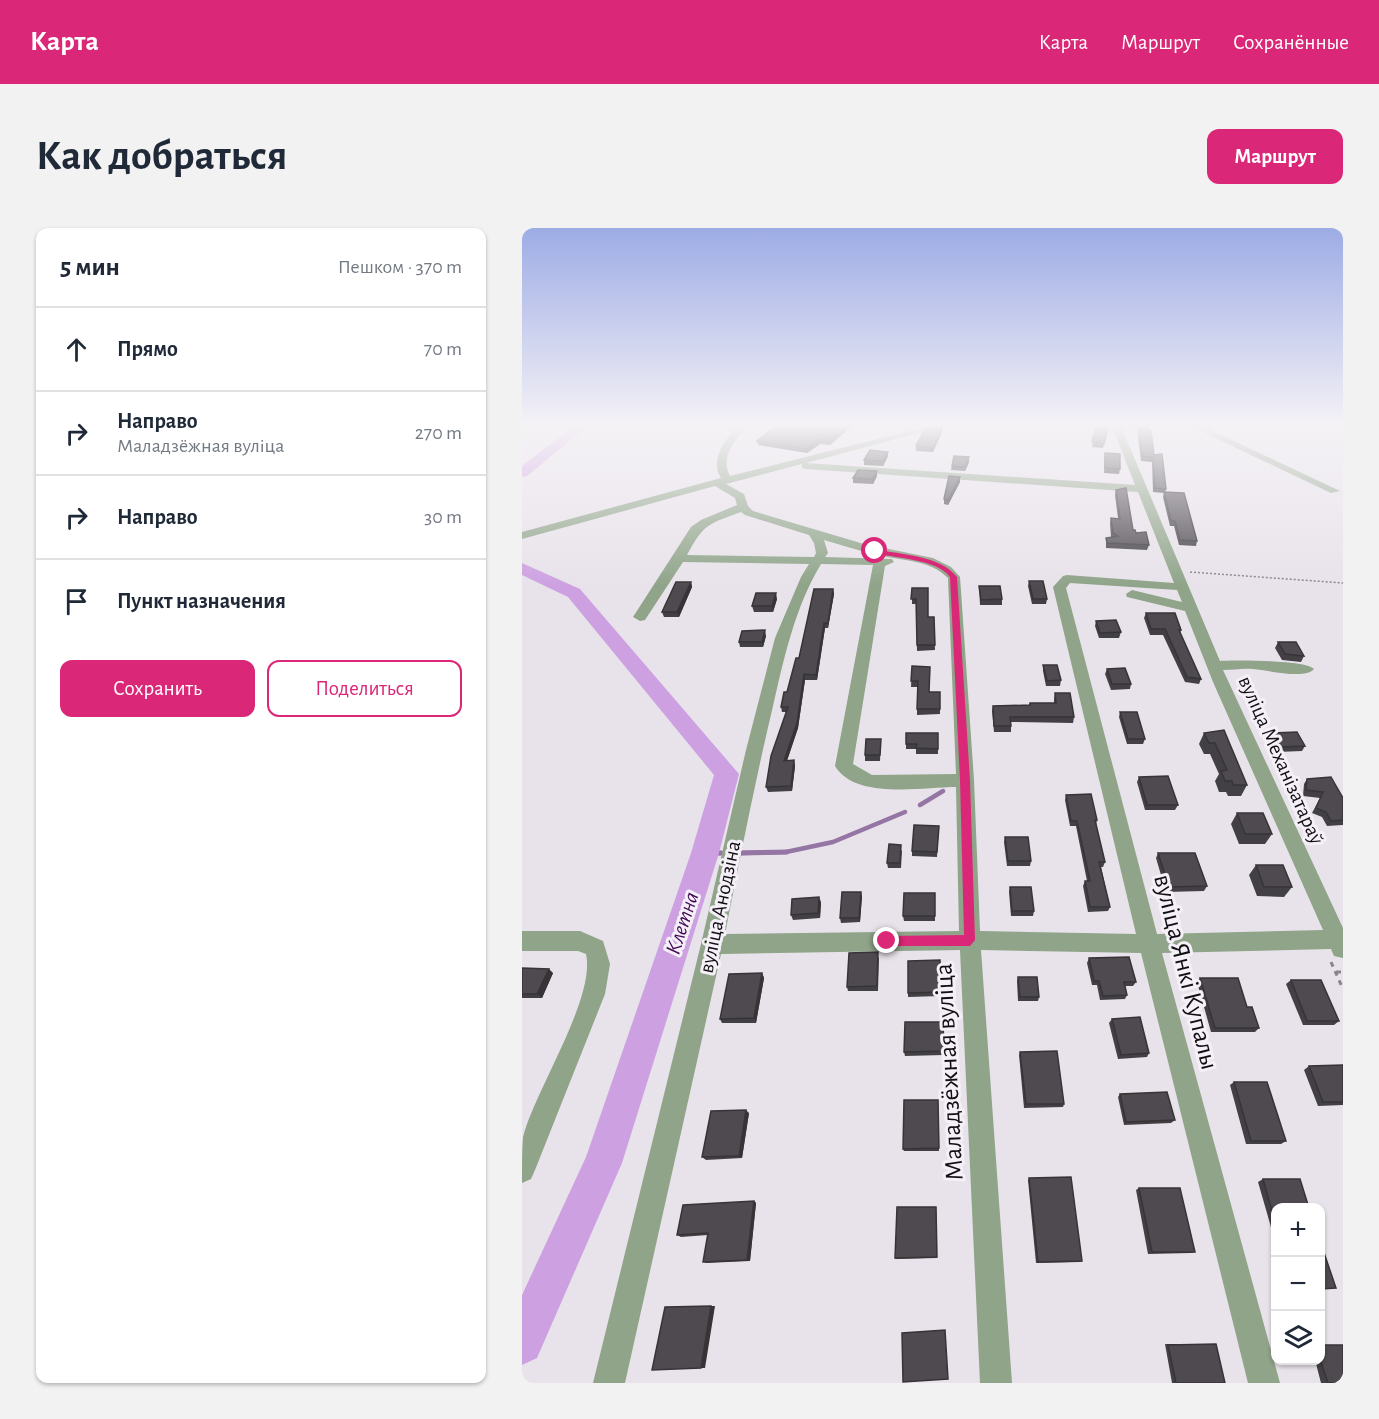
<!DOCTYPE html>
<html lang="ru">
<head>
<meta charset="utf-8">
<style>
  :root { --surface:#fff; --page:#f2f2f3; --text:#1f2937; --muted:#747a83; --line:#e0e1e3; --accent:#db2777 }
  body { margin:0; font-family:"Alegreya Sans",sans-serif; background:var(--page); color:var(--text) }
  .controls { position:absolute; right:18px; bottom:18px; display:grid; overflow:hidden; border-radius:12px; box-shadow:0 2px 4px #0004 }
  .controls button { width:54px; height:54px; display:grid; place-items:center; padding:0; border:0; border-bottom:2px solid var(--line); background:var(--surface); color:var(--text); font:30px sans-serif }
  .stop { position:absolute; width:18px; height:18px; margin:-14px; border:4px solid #db2777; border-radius:50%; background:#fff }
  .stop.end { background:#db2777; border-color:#fff; box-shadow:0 2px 6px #0008 }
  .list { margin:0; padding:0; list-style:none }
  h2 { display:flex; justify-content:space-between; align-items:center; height:78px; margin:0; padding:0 24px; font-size:26px }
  h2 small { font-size:20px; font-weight:400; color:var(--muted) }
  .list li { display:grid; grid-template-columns:39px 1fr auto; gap:18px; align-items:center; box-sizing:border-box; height:84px; padding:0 24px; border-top:2px solid var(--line) }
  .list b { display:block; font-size:22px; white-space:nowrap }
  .list p { margin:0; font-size:20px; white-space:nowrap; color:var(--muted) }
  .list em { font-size:20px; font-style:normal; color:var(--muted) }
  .actions { display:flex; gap:12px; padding:18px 24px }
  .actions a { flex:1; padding:14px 0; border:2px solid var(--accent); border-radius:12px; text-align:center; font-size:21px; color:var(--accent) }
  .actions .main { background:var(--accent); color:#fff }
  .icon { flex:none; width:33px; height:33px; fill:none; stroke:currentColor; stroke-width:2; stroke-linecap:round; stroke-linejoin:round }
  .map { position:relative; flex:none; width:821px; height:1155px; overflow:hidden; border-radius:12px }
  header { display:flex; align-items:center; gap:36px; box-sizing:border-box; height:84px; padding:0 30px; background:var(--accent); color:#fff }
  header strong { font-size:28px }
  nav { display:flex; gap:33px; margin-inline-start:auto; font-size:21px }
  .intro { display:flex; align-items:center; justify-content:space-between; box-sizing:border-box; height:144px; padding:0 36px }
  h1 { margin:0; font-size:42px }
  .button { padding:15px 27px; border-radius:12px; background:var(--accent); color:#fff; font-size:21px; font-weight:700 }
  main { display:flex; gap:36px; padding:0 36px }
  aside { flex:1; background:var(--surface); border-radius:12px; box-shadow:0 2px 4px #0004 }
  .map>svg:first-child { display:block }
</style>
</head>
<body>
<header>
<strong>Карта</strong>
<nav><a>Карта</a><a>Маршрут</a><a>Сохранённые</a></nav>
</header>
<div class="intro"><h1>Как добраться</h1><a class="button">Маршрут</a></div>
<main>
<aside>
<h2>5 мин<small>Пешком · 370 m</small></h2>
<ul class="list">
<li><svg class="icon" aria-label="ahead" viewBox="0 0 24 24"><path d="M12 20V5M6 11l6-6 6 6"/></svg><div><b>Прямо</b></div><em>70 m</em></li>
<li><svg class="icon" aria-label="right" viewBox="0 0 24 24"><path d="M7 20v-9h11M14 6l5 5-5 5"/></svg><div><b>Направо</b><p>Маладзёжная вуліца</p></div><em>270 m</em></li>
<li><svg class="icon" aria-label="right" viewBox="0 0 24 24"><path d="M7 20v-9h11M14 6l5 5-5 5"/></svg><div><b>Направо</b></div><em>30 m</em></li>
<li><svg class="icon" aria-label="arrive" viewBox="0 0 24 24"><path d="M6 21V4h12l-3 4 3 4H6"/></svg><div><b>Пункт назначения</b></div></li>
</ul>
<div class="actions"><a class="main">Сохранить</a><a>Поделиться</a></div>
</aside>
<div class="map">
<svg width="821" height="1155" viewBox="0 0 821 1155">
  <rect width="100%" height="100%" fill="#e8e3ea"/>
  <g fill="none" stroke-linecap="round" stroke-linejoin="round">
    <path stroke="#9575a3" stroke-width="4.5" d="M398,577L421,563
      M183,625H199
      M219,625L264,624L311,614L383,584"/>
    <path stroke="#9575a3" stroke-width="5" d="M183,625H199
      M219,625L265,624"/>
    <path fill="#cda1e1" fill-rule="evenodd" d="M54,196H68L5,248L0,249V238Z
      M0,335L58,361L217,546L197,625L100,935L15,1130L0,1137V1067L64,929L169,625L192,547L46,369L0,347Z"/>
    <path stroke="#88848a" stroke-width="1.5" stroke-dasharray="2 2" stroke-linecap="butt" d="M668,344L821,355"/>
    <path stroke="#88848a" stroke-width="3" stroke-dasharray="5 5" stroke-linecap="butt" d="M809,734L821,761
      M814,744H821"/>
    <path fill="#8fa489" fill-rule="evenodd" d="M218,196H227C215,211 197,228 208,248L415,196H431L284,235L613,257L589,196H598L698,433C713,432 785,432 792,441C783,452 745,442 731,441C721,440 711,442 701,442L821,700V730L812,728L809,721L640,725L758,1155H726L619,725L459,722L490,1155H458L438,722L199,726L103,1155H71L179,716L224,522L253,410L279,349L287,336L161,334L123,392L118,393L111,389L169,299L179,292L215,277L213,270L193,258L0,311V304L199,250C187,231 204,210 218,196ZM280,236V240L284,241L616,264L652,355L545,347L541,348L531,359L614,706L458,703L452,552L438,349L429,339L411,330L342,316L231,283L226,278L222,266L204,256ZM219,284L223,287L287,307L292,315L294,325L292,329L165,327C182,295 187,296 219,284ZM302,312C320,317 338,323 356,327C380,333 407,331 426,350L434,546L350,547L331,536L363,338L372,334L370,331L303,329L306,325ZM299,336L351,337L313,538C333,572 401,559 434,559L437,703L203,706C218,630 233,554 251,478C262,430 273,379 299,336ZM548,355L655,362L660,374L610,362L604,366L605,369L663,383L691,454L801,702L635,706L544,360Z
      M664,196H676L818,263L809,265Z
      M0,703H58L81,713L88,736L83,766L13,942L9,951L0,955C0,941 0,922 1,909C13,862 74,770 64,726L56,723H0Z"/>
  </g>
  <path fill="#434045" d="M257,196H332L308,217L298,216L285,225L236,217L235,213Z
    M606,196H626L632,227L644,261L643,264L675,313L674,318L657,317L652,298H648L641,269L642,265L631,264L630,234L619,233L615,200L606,199Z
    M574,199L586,200L581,220L570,219Z
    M421,202L411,224L394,223V218Z
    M366,224V228L361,238L342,237V232Z
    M583,225L598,241L597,246L582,245Z
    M447,229V234L443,243L429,242L430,238Z
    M355,248L351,256L331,255V250Z
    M438,249V254L426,277L422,276V271Z
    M594,262L611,302L627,317L625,322L584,320V310L589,309L588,295L589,290H596L593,267Z
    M507,353L525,371L524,376H510L506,358Z
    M169,354L170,359L157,389H142L140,384Z
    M457,358L480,371V377H458Z
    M390,360L406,389H412L413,422L395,423L394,376H390Z
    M311,361L312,366L306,400H303L295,452H283L276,500L265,533L272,532L273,538L270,563L246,564L244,559L264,484H260L259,479Z
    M255,371L251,384H232L230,378Z
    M624,385L659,402L658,405L679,451L677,456L663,454L641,407H628L622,390Z
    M574,393L599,404L597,410H577L573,398Z
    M244,408L241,419H218L217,414Z
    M756,414L782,428L779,434L760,432L753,420Z
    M521,437L539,452L538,458H524L521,443Z
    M390,438L408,464H418V486L395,487V459H389Z
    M585,441L609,456L608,461L589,462L583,446Z
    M533,465L552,489L551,495L489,494V504H472L470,483L471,478L507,477L508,475H532V471Z
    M598,484L623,511L621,516H605L597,489Z
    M702,502L725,557L719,568H706L704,564H697L693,553L697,546L688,526H682L677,516L682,505Z
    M416,505V526H394V521H384V516Z
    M751,505L783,518L780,523L755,524L748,510Z
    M359,511L358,533H343V527Z
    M617,549L656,577L653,582H623L615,554Z
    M785,551L821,570V597L805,598L800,589L790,585L798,570L781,568L782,556Z
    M544,567L575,592L574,596L583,634L581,639H579L588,679L586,683L566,684L561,658L563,653H565L554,598H548L543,572Z
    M715,585L750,606L743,616H717L709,596Z
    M417,598L415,629L390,628V623Z
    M483,609L509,633L508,638H485L482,614Z
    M380,622L379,640H366L365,635Z
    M636,625L685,658L682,663L644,664L634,630Z
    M734,637L770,659L762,669L735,668L727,647Z
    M488,659L512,683L511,688H489L487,664Z
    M413,665V693H382L381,688Z
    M340,668L338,694L319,695L318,690Z
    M299,674L298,690L271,692L269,687Z
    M357,729L356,763H326L325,759Z
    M567,730L614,754L611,758H603L605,767L603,771L578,772L575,757H570L565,735Z
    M418,732L419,768L386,769V765Z
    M0,740L31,745L20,770H0Z
    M240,745L242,750L234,795H200L198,791Z
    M496,749L517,769L516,773H496L495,753Z
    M678,750L725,779L737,800L733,804H689L675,754Z
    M769,752L817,793L812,797H781L764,756Z
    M590,791L627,825L625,829L596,831L587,795Z
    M421,794L422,827L383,828L382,824Z
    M498,824L542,876L541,879L502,880L497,827Z
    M821,837V877L796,878L782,842L787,838Z
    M712,854L764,913L759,916H724L708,857Z
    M598,866L653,892L649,895L602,897L596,869Z
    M416,872L417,923H382L381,921Z
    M227,885L220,930L184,932L180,929Z
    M507,950L560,1033L558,1034L514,1035L506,952Z
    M741,951L753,980V1013L736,954Z
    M617,960L673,1024L669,1025L626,1026L614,962Z
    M232,973L234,975L228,1033L185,1035L181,1034L186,1007L159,1009L155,1007Z
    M414,979L415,1030L374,1031L373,1030Z
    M643,1116H694L703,1155H650Z
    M798,1117L821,1155H799L793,1132H798Z"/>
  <path fill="#373438" d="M326,196H332L308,217L307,213Z
    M421,197V202L411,224V220Z
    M297,211L298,216L285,225V221Z
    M366,224V228L361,238V233Z
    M447,229V234L443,243V239Z
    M355,243V248L351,256L350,251Z
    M438,249V254L426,277V272Z
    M169,354L170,359L157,389L155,384Z
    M311,361L312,366L306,400V395Z
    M254,365L255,371L251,384L250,378Z
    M302,395L303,400L295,452L294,447Z
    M243,402L244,408L241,419L240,414Z
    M282,446L283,452L276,500L263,538L262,533Z
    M272,532L273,538L270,563L269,558Z
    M339,664L340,668L338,694L337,690Z
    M297,669L299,674L298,690L296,685Z
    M27,741L31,745L20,770L15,766Z
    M240,745L242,750L234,795L232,790Z
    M224,882L227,885L220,930L217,928Z
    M232,973L234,975L228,1033L225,1032Z
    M189,1078H193L183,1140H179Z"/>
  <path fill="#4e4a50" stroke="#373438" stroke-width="1.5" d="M257,196H326L307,213L297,211L285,221L235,213Z
    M617,196H626L627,203H629L632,227L640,226L644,261L633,260L631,229L620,228Z
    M421,197L411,220L394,218L403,201Z
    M574,199L586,200L582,216L570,214Z
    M348,222L366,224L361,233L342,232Z
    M583,225L598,226V241L583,240Z
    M432,228L447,229L443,239L430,238Z
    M336,242L355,243L350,251L331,250Z
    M427,248L438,249L426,272L422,271Z
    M604,260L611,302H613L614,305L624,304L627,317L585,315L584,310L596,308L591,305L589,290L598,291L594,262Z
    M642,264L662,265L675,313L658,312L653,293H649Z
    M507,353H521L525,371H511Z
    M154,354H169L155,384H140Z
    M457,358H478L480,371L459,372Z
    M390,360H406V389H412L413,417H395L394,371H389Z
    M292,361H311L306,395H302L294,447L282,446L275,495L262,533L272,532L269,558L244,559L249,528L266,479H259L262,464H265L274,430H277Z
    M234,365H254L250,378H230Z
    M624,385H653L659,402H657L679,451L665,449L643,401H629Z
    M594,392L599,404L578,405L574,393Z
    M243,402L240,414H217L220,403Z
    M756,414H774L782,428L763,426Z
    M521,437H535L539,452L525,453Z
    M390,438L408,439L407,464H418V481H395L396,453H389Z
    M603,440L609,456H590L585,441Z
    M533,465H548L552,489H488L489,498H472L471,478L508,477V475H534Z
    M598,484H615L623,511H606Z
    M702,502L725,557H711L710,553H703L699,543L705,542L693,515H687L682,505Z
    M775,504L783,518L758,519L751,505Z
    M384,505H416V521L394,520L395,516H384Z
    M344,511H359L358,527H343Z
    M646,548L656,577H625L617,549Z
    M809,549L821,570V592L809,593L804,584L794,580L801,564L784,562L785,551Z
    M569,566L575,592H573L583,634H577L588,679H568L563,653H568L555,593H549L544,567Z
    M715,585H741L750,606H723Z
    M392,597L417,598L415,624L390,623Z
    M483,609H506L509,633H486Z
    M367,616L379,617L378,635H365Z
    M636,625H673L685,658L647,659Z
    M734,637H761L770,659H742Z
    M488,659H509L512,683H490Z
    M320,664H339L337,690H318Z
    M382,665H413V688H381Z
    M297,669L296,685L269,687L270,671Z
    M356,724L355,758L325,759L327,725Z
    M607,729L614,754H602L605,767L581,768L577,753H572L567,730Z
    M418,732L419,764L386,765V733Z
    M0,740L27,741L15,766H0Z
    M240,745L232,790L198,791L207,746Z
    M496,749H515L517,769H498Z
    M678,750H716L725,779H730L737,800H693Z
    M769,752H799L817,793H785Z
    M618,789L627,825L599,827L590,791Z
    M383,794H421L422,823L382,824Z
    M535,823L542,876H504L498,824Z
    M821,837V874H801L787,838Z
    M712,854H745L764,913H729Z
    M645,864L653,892L604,894L598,866Z
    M382,872H416L417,920L381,921Z
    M224,882L217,928L180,929L189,883Z
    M549,949L560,1033L516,1034L507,950Z
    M741,951H778L787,980H753V994Z
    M617,960H658L673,1024H630Z
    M232,973L225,1032L181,1034L186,1005L155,1007L161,977Z
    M375,979H414L415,1029L373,1030Z
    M798,1013L814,1060L798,1061Z
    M189,1078L179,1140L130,1142L143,1079Z
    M423,1102L426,1151L381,1154L380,1105Z
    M694,1116L703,1155H654L646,1117Z
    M798,1117H821V1155H806L798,1131Z"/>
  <linearGradient id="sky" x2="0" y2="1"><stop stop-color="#9dace5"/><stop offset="0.55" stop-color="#f5f2f6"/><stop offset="1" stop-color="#f5f2f6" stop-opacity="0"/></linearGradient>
  <rect width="821" height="358" fill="url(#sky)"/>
  <path fill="#db2777" d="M353,321C379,327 418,327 435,349L448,552L453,712L448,718H365L360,713L365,708L442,707L438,552L428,349C415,331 372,330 351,325Z"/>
  <g text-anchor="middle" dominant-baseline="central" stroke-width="6" stroke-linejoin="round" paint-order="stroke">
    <g font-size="21" fill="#110f12" stroke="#f5f0f8">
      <text transform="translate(759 532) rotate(66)">вуліца Механізатараў</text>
      <text transform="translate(198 679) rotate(-78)">вуліца Анодзіна</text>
    </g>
    <g font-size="22" font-style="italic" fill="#430957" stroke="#f5f0f8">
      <text transform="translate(160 695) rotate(-72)">Клетна</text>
    </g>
    <g font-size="26" fill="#110f12" stroke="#f5f0f8">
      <text transform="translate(664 744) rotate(76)">вуліца Янкі Купалы</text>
      <text transform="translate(427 844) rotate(-93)">Маладзёжная вуліца</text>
    </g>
  </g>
</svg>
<div class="controls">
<button>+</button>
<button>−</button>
<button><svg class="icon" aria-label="layers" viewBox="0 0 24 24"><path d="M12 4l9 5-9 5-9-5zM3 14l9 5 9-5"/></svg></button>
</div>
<div class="stop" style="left:353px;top:323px"></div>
<div class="stop end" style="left:365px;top:713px"></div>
</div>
</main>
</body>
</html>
